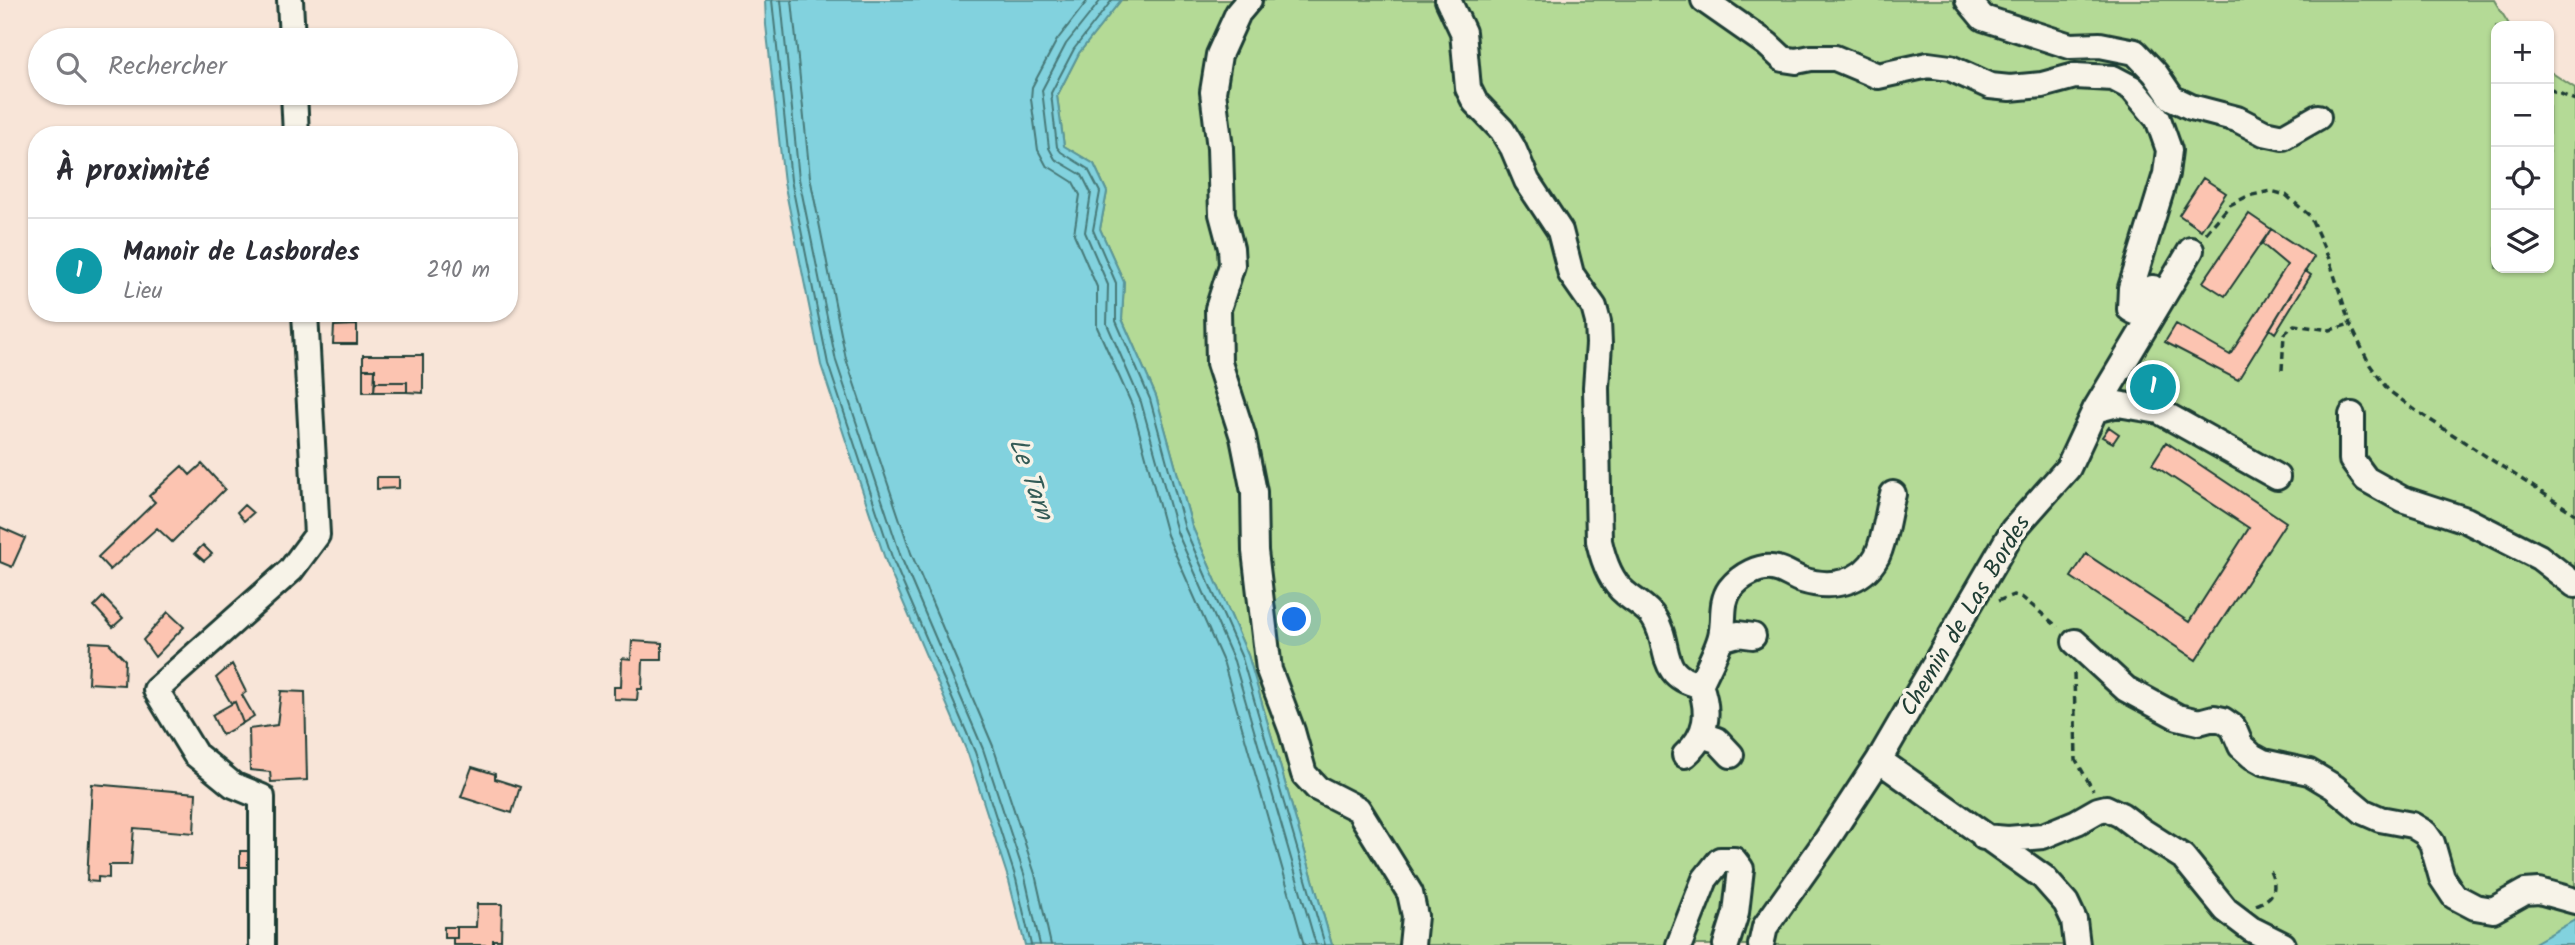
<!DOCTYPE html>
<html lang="fr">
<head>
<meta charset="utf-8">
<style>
  :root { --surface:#fff; --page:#f2f2f3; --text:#2b2b33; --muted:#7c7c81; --line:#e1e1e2; --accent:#d1495b }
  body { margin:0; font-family:Kalam,sans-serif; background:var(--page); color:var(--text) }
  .controls { position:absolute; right:21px; top:21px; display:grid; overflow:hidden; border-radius:14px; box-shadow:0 2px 5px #0004 }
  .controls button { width:63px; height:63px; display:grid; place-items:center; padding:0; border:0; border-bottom:2px solid var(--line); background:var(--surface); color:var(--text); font:35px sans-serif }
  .you { position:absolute; left:1295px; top:620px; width:24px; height:24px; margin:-18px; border:5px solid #fff; border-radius:50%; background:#1a73e8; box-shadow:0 0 0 10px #1a73e833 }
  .badge { display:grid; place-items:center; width:46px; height:46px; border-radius:50%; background:var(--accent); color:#fff; font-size:23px; font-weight:700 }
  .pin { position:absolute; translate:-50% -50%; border:4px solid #fff; box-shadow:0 2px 7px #0006 }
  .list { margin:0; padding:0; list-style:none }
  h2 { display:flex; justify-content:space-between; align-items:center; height:91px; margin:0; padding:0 28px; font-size:30px }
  h2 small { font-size:23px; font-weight:400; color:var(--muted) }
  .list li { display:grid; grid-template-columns:46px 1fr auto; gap:21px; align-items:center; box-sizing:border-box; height:105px; padding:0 28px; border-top:2px solid var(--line) }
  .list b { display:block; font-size:26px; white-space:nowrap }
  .list p { margin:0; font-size:23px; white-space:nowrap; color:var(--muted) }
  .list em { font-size:23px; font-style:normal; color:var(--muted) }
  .icon { flex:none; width:38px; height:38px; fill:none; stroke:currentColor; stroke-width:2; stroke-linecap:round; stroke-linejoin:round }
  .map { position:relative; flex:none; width:2575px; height:945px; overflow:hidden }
  .search { position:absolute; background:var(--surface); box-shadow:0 2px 5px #0004; left:28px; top:28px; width:490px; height:77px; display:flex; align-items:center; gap:18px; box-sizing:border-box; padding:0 24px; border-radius:38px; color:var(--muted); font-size:26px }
  .panel { position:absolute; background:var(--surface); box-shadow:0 2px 5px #0004; left:28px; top:126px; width:490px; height:196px; border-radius:28px }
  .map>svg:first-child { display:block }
</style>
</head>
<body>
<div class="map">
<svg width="2575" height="945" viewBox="0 0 2575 945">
  <rect width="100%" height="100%" fill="#f8e5d8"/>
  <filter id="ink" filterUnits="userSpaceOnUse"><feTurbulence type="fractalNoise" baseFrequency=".0143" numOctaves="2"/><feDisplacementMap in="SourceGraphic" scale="14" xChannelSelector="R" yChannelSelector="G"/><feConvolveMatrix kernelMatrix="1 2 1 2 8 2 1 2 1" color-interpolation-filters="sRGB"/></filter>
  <g filter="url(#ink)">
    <path fill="#b4da96" stroke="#6a8c65" stroke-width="2" d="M1121,0H2494L2510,26H2496V268H2549V71L2575,88V945H1332L1248,655L1192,526L1156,396L1122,319L1124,282L1100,229L1107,192L1094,164L1064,146L1057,96L1079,53Z"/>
    <path fill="#82d2de" stroke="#5a969a" stroke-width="2" d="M765,0H1121L1079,53L1057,96L1064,146L1094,164L1107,192L1100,229L1124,282L1122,319L1156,396L1192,526L1248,655L1332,945H1025L1009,881L968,754L886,562L821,365L784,182L766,25Z
      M2575,920V945H2531Z"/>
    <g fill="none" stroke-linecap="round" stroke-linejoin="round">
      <path stroke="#477978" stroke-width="2" d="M772,0L791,180L828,364L893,560L975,752L1016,879L1031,945
        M781,0L799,179L836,361L901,557L983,749L1025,877L1040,945
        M792,0L810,177L846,359L911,553L993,746L1035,874L1051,945
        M1088,0L1057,40L1032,87L1031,99L1038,150L1046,165L1073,182L1080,195L1074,234L1097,287V327L1132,405L1167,535L1224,664L1304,945
        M1101,0L1066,44L1042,90L1049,148L1055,159L1082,175L1091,193L1085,232L1108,285L1107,324L1141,402L1177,532L1234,661L1316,945
        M1112,0L1074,49L1051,93L1057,147L1061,152L1088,169L1100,192L1093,230L1116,283V321L1150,399L1185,529L1242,658L1325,945"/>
    </g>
    <path fill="#fcc4b1" stroke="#1f3d34" stroke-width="2" d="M2203,178L2226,193L2201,230L2179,215Z
      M2249,214L2271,229L2225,296L2203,282Z
      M2271,229L2314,257L2238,380L2165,342L2176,324L2230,355L2287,265L2262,244Z
      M2305,271L2311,275L2275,333L2270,329Z
      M357,325V344H333L334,326Z
      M363,355H423V393L407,392V382H375V369H363Z
      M363,369H375L374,392H363Z
      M375,382H407V392H374Z
      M2109,427L2119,434L2113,443L2102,437Z
      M2166,442L2286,522L2196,660L2071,577L2086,554L2189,622L2249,528L2152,464Z
      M202,464L225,489L172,542L157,528L110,570L98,557L155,502L149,496L182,466L190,475Z
      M377,477H399V488L377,489Z
      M244,505L253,513L244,521L237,512Z
      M0,527L25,538L12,567L0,562Z
      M203,545L212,554L204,561L195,553Z
      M103,597L123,618L113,627L94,606Z
      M168,612L184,627L155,657L143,640Z
      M632,641L662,643V660H643L642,689H638L637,700L614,699V687H621L622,658L631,659Z
      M90,642L109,643L125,660L124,685L88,683Z
      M232,664L246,692L242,695L254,716L243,723L235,702L231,703L216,678Z
      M281,691L305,692L307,780L271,782L270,772L250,770L249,729L277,725Z
      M235,702L243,723L222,735L212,715Z
      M472,767L495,774V779L520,787L512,813L461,797Z
      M92,784L196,793L194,833L134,828L131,865H109V878L98,877V882L87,881Z
      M240,851H252L253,867H240Z
      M477,904H502L501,940H493V945H453V938H457V927H476Z
      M444,927H457V938H444Z"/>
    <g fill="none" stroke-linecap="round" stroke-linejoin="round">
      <defs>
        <path id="minor" d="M290,0L292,40
          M1249,0L1238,13L1219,55L1213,92L1220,148L1222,214L1231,248L1232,265L1218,309L1219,363L1243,437L1254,492L1255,551L1269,670L1292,731L1304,774L1317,788L1358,809L1410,893L1415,916L1412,945
          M1448,0L1463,32L1468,88L1475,102L1502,130L1513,148L1527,181L1560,231L1571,274L1594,307L1598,322L1599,344L1596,387L1599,541C1603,559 1610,581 1625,593C1634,601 1648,608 1654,618C1672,645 1656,676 1700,685C1710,712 1708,735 1685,755
          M1704,0L1767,44L1783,59L1796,61L1811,58H1835L1878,76L1928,65L1950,68L1990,86L2010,88L2042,85L2075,76L2113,78L2132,88L2158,119L2169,150L2166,174L2131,288L2130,309L2135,312L2153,288
          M1968,0L1983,18L2070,46L2100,45L2135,52L2155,73L2172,98L2191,107L2237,119L2264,133L2283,137L2318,117
          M294,93L296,135
          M2095,410L2118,404L2159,411L2277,477
          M2352,415V460L2366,479L2402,499L2466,520L2539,557L2575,585
          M1721,639L1738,634L1753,636
          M2075,642L2126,689L2178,717L2199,722L2214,718L2223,720L2233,727L2241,746L2252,756L2263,762L2309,772L2334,787L2364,812L2380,819L2412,825L2425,833L2432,843L2442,878L2454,896L2475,907L2493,910L2525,892L2539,891L2575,901
          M1700,685C1707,669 1717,652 1721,636C1725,620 1720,603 1730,589C1740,576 1760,564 1777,569C1786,571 1793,577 1802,580C1830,589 1862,584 1877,556C1886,537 1887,514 1893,494
          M1702,735L1717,740L1731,755
          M1879,760L2043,877L2066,903L2074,920L2077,945
          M1984,837L2008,839L2043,836L2077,822L2098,810L2106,808L2121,815L2142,831L2183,857L2226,910L2251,929L2283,945
          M262,945V797L233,785L195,754L156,690L291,570L317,535L305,313
          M1679,945L1705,879L1720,860H1734L1741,869L1736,913L1726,945
          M1761,945L1765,927L1826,841L1879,760L2013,530L2068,468L2095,410L2191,250"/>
      </defs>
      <use href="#minor" stroke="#1f3d34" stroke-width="30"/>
      <path stroke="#1f3d34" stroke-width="3.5" stroke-dasharray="7 5" stroke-linecap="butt" d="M2493,50L2496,49
        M2549,89L2575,100
        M2206,233L2230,205L2248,196L2271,191L2286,195L2310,216L2329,259L2350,324L2370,365L2388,390L2415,410L2575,514
        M2282,370L2284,334L2294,325L2330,330L2350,324
        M1998,601L2013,595L2023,598L2058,627
        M2074,673L2076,760L2093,790
        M2256,905C2274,898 2278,889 2270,871"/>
      <use href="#minor" stroke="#f7f3e8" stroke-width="24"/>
    </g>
  </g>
  <g text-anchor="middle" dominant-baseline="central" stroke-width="7" stroke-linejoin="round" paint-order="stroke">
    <g font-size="24" fill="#1f3d34" stroke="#f7f3e8">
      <text transform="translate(1966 616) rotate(-59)">Chemin de Las Bordes</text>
    </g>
    <g font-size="26" font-style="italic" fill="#335b56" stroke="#f7f3e8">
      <text transform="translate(1030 479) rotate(70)">Le Tarn</text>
    </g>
  </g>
</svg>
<div class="controls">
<button>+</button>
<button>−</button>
<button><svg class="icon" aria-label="locate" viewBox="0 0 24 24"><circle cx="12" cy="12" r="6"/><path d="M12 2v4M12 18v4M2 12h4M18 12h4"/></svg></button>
<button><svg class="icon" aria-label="layers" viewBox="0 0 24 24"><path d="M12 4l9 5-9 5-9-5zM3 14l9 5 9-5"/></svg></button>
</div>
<div class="you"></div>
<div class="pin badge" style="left:2153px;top:387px;background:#0f9aa8">1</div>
<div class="search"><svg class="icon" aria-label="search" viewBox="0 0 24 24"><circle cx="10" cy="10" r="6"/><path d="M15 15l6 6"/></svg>Rechercher</div>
<section class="panel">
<h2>À proximité<small></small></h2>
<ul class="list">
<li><span class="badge" style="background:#0f9aa8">1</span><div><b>Manoir de Lasbordes</b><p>Lieu</p></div><em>290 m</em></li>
</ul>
</section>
</div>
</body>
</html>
